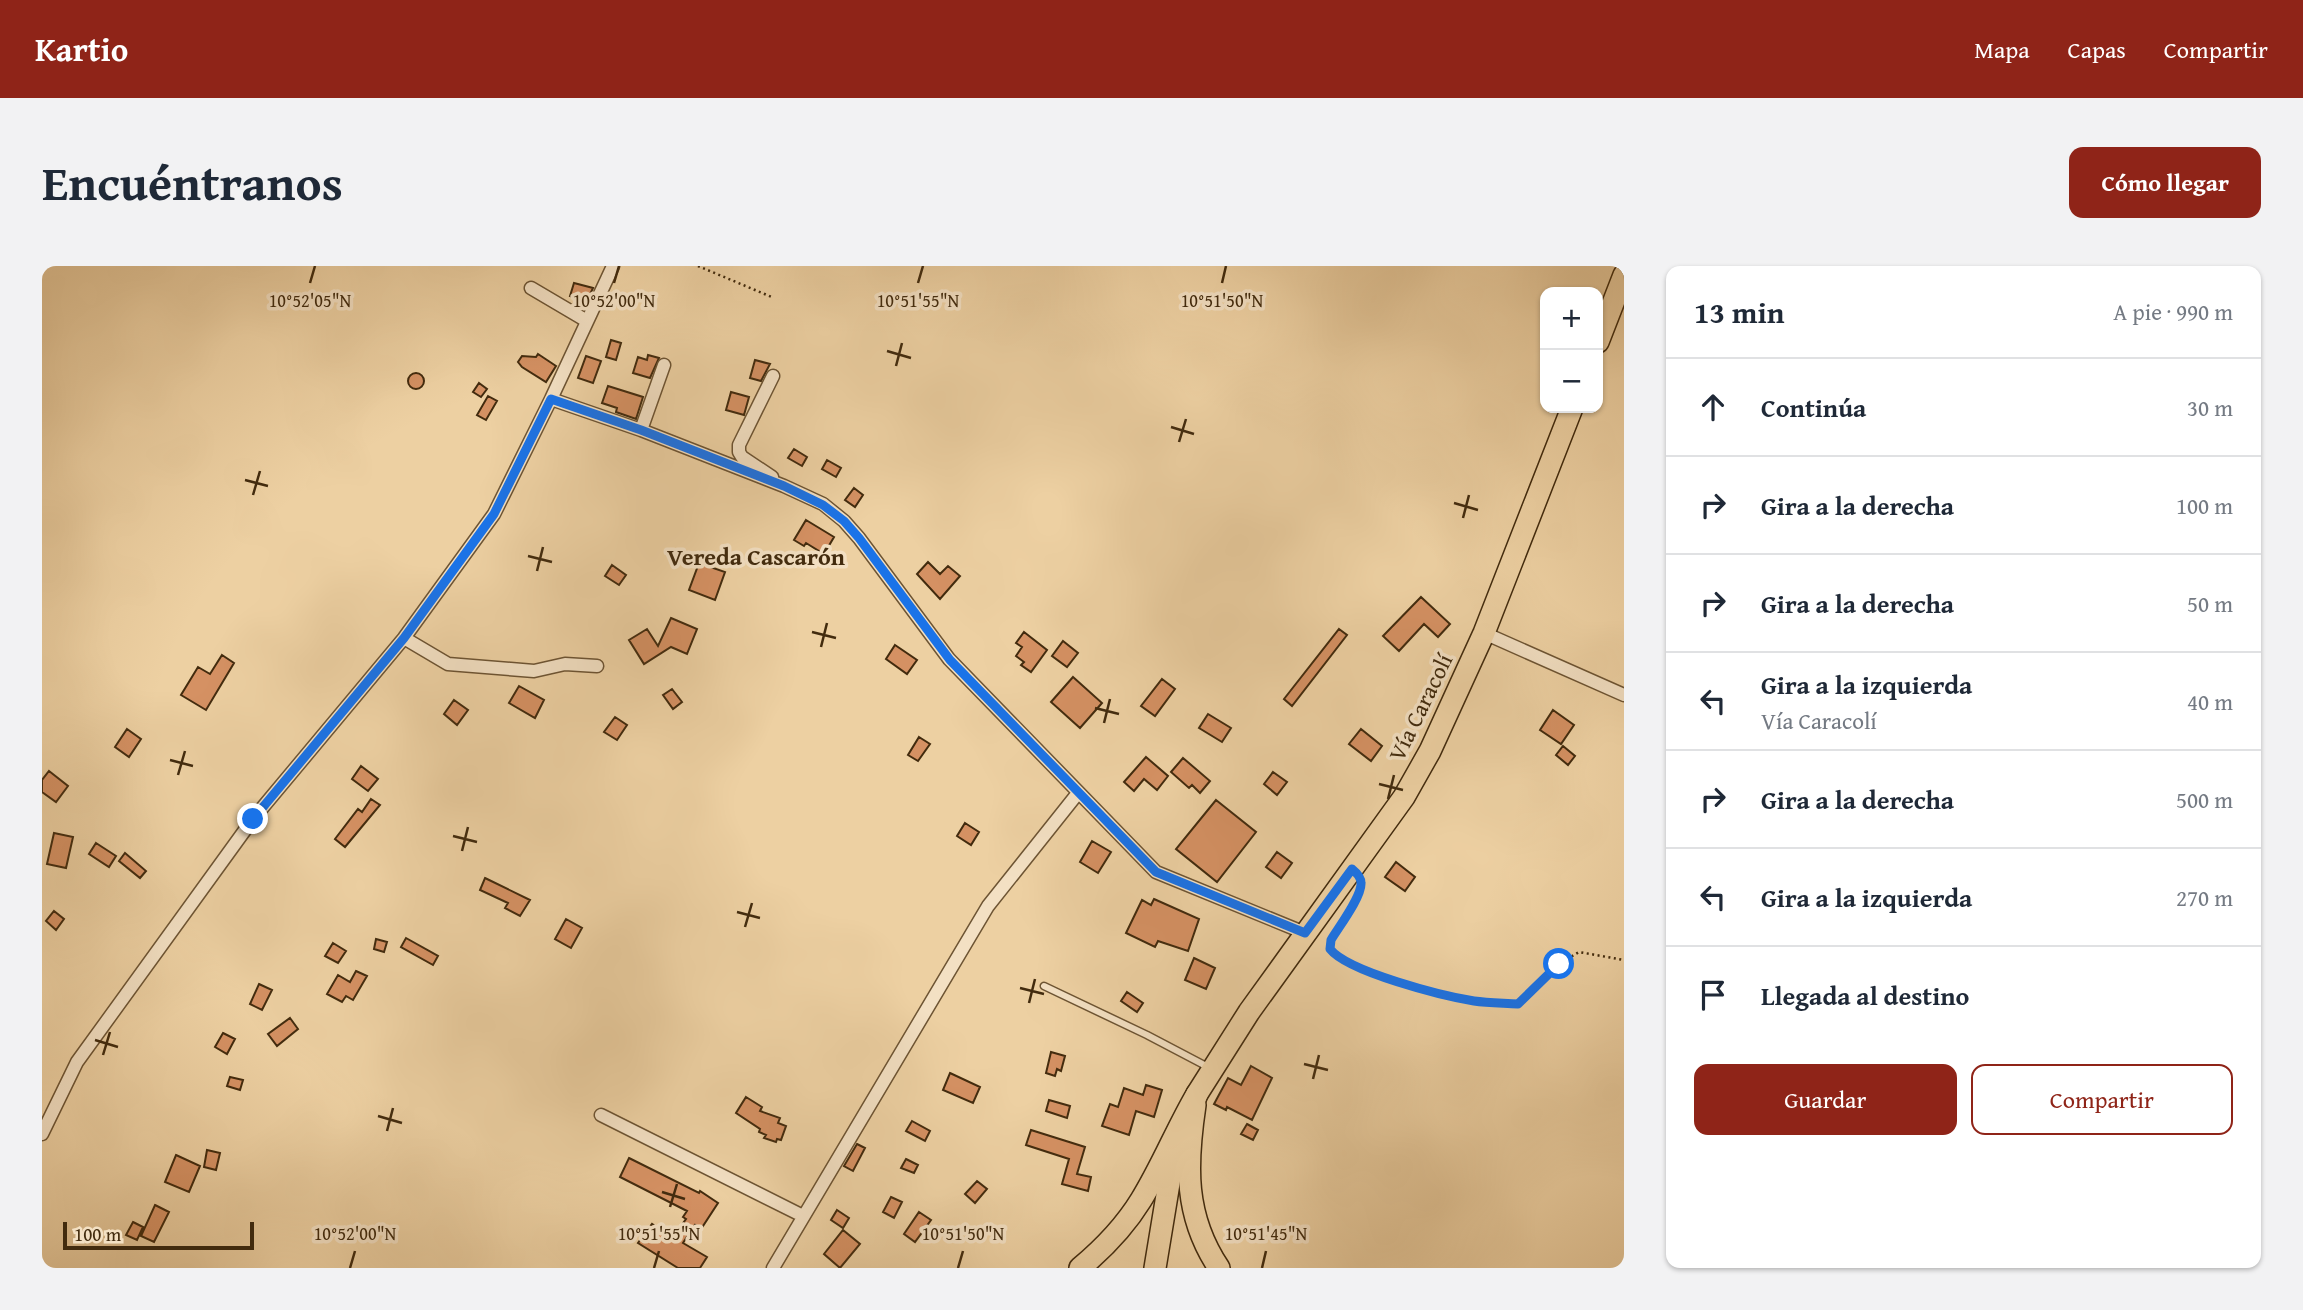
<!DOCTYPE html>
<html lang="es">
<head>
<meta charset="utf-8">
<style>
  :root { --surface:#fff; --page:#f2f2f3; --text:#1f2937; --muted:#747a83; --line:#e0e1e3; --accent:#8f2418 }
  body { margin:0; font-family:"Gentium Book Plus",serif; background:var(--page); color:var(--text) }
  .controls { position:absolute; right:21px; top:21px; display:grid; overflow:hidden; border-radius:14px; box-shadow:0 2px 5px #0004 }
  .controls button { width:63px; height:63px; display:grid; place-items:center; padding:0; border:0; border-bottom:2px solid var(--line); background:var(--surface); color:var(--text); font:35px sans-serif }
  .scale { position:absolute; left:21px; bottom:18px; width:191px; box-sizing:border-box; padding-left:7px; border:4px solid #422b0e; border-top:0; font-size:19px; line-height:24px; white-space:nowrap; color:#422b0e; -webkit-text-stroke:5px #f3e0c3; paint-order:stroke }
  .stop { position:absolute; width:21px; height:21px; margin:-16px; border:5px solid #1a73e8; border-radius:50%; background:#fff }
  .stop.end { background:#1a73e8; border-color:#fff; box-shadow:0 2px 7px #0008 }
  .list { margin:0; padding:0; list-style:none }
  h2 { display:flex; justify-content:space-between; align-items:center; height:91px; margin:0; padding:0 28px; font-size:30px }
  h2 small { font-size:23px; font-weight:400; color:var(--muted) }
  .list li { display:grid; grid-template-columns:46px 1fr auto; gap:21px; align-items:center; box-sizing:border-box; height:98px; padding:0 28px; border-top:2px solid var(--line) }
  .list b { display:block; font-size:26px; white-space:nowrap }
  .list p { margin:0; font-size:23px; white-space:nowrap; color:var(--muted) }
  .list em { font-size:23px; font-style:normal; color:var(--muted) }
  .actions { display:flex; gap:14px; padding:21px 28px }
  .actions a { flex:1; padding:16px 0; border:2px solid var(--accent); border-radius:14px; text-align:center; font-size:24px; color:var(--accent) }
  .actions .main { background:var(--accent); color:#fff }
  .icon { flex:none; width:38px; height:38px; fill:none; stroke:currentColor; stroke-width:2; stroke-linecap:round; stroke-linejoin:round }
  .map { position:relative; flex:none; width:1582px; height:1002px; overflow:hidden; border-radius:14px }
  header { display:flex; align-items:center; gap:42px; box-sizing:border-box; height:98px; padding:0 35px; background:var(--accent); color:#fff }
  header strong { font-size:33px }
  nav { display:flex; gap:38px; margin-inline-start:auto; font-size:24px }
  .intro { display:flex; align-items:center; justify-content:space-between; box-sizing:border-box; height:168px; padding:0 42px }
  h1 { margin:0; font-size:49px }
  .button { padding:18px 32px; border-radius:14px; background:var(--accent); color:#fff; font-size:24px; font-weight:700 }
  main { display:flex; gap:42px; padding:0 42px }
  aside { flex:1; background:var(--surface); border-radius:14px; box-shadow:0 2px 5px #0004 }
  .map>svg:first-child { display:block }
</style>
</head>
<body>
<header>
<strong>Kartio</strong>
<nav><a>Mapa</a><a>Capas</a><a>Compartir</a></nav>
</header>
<div class="intro"><h1>Encuéntranos</h1><a class="button">Cómo llegar</a></div>
<main>
<div class="map">
<svg width="1582" height="1002" viewBox="0 0 1582 1002">
  <rect width="100%" height="100%" fill="#edd0a2"/>
  <filter id="stains"><feTurbulence type="fractalNoise" baseFrequency=".00286" numOctaves="4"/><feColorMatrix values="0 0 0 0 .2 0 0 0 0 .09 0 0 0 0 .02 0 0 0 .5 -.17"/></filter>
  <radialGradient id="worn" r=".72"><stop offset=".6" stop-color="#630" stop-opacity="0"/><stop offset="1" stop-color="#630" stop-opacity=".3"/></radialGradient>
  <path fill="#d59163" stroke="#422b0e" stroke-width="2" d="M532,17L551,22L545,35L528,30Z
    M569,74L579,77L574,94L564,91Z
    M496,88L514,100L504,116L480,101L476,96L480,90L494,91Z
    M606,89L617,92L608,112L591,107L596,91L605,94Z
    M544,90L559,95L551,117L536,112Z
    M713,94L728,98L719,115L708,112Z
    M366 115a8 8 0 1 1 16 0a8 8 0 1 1-16 0Z
    M437,117L445,123L439,131L431,126Z
    M566,120L601,131L594,153L574,146L575,142L560,137Z
    M689,126L707,131L702,149L684,144Z
    M446,130L455,135L444,154L435,149Z
    M752,183L765,191L760,200L746,192Z
    M785,194L799,202L794,211L780,203Z
    M812,222L821,229L813,241L803,234Z
    M764,254L792,271L782,288L764,277L762,280L752,274Z
    M886,296L898,308L906,300L918,310L898,333L875,308Z
    M657,297L683,306L673,334L647,324Z
    M570,299L584,309L577,319L563,310Z
    M1379,331L1408,358L1396,371L1382,358L1357,385L1341,370Z
    M629,352L655,363L645,388L629,381L602,398L587,374L605,363L616,380Z
    M1297,363L1305,369L1250,440L1242,433Z
    M982,366L1005,384L989,406L979,399L982,396L974,390L980,381L974,377Z
    M1021,375L1036,387L1025,401L1010,390Z
    M853,379L875,394L865,408L844,393Z
    M180,389L192,397L164,444L139,429L156,401L168,408Z
    M1031,411L1060,437L1038,462L1009,436Z
    M1120,413L1133,423L1113,450L1099,440Z
    M477,420L502,434L493,452L467,437Z
    M630,423L640,436L631,443L621,429Z
    M412,434L426,444L415,459L402,448Z
    M1511,444L1532,459L1519,478L1498,464Z
    M1166,448L1189,462L1180,476L1157,462Z
    M573,451L585,459L575,474L562,466Z
    M85,463L99,473L87,491L73,481Z
    M1319,463L1340,480L1329,495L1307,478Z
    M877,471L888,478L876,495L866,489Z
    M1521,480L1533,490L1526,499L1514,489Z
    M1104,491L1126,510L1115,524L1102,513L1092,525L1082,516Z
    M1141,492L1168,515L1158,527L1150,519L1147,522L1129,506Z
    M319,500L336,513L326,525L310,513Z
    M7,505L26,520L14,536L0,526V514Z
    M1231,506L1245,516L1235,529L1222,518Z
    M329,533L338,539L303,581L293,573L316,543L320,546Z
    M1174,534L1214,566L1175,616L1134,583Z
    M923,557L937,566L929,579L915,570Z
    M12,567L31,571L24,602L5,598Z
    M1050,575L1069,586L1056,607L1038,596Z
    M54,577L74,590L67,601L47,588Z
    M1235,586L1250,597L1239,612L1224,601Z
    M83,587L104,605L98,612L77,595Z
    M1354,596L1373,611L1363,625L1343,611Z
    M443,612L488,634L478,650L463,642L466,637L438,624Z
    M1112,633L1157,653L1146,685L1116,675L1113,681L1084,667L1100,634L1109,639Z
    M12,645L22,653L14,664L4,655Z
    M524,653L540,662L529,682L513,673Z
    M364,672L396,690L391,699L359,681Z
    M334,673L345,676L342,686L332,683Z
    M291,677L304,685L296,697L283,690Z
    M1152,692L1173,702L1164,723L1143,714Z
    M314,705L325,710L311,734L304,730L300,736L285,728L296,709L308,716Z
    M217,718L230,724L220,744L208,738Z
    M1085,726L1101,737L1095,746L1079,735Z
    M248,752L256,763L235,780L226,768Z
    M181,767L193,773L185,788L173,781Z
    M1009,786L1023,790L1019,805L1015,803L1013,810L1004,807Z
    M1209,800L1230,812L1210,854L1185,841L1184,844L1172,838L1186,812L1199,819Z
    M908,807L938,821L931,837L901,824Z
    M188,811L201,814L198,824L185,820Z
    M1104,819L1120,824L1112,851L1094,845L1087,869L1060,860L1068,838L1076,841L1082,822L1101,829Z
    M704,831L720,841L718,845L738,852L736,857L744,860L739,874L735,873L734,876L722,872L724,869L717,866L718,863L694,847Z
    M1007,834L1028,840L1025,852L1004,845Z
    M870,855L888,865L883,875L864,865Z
    M1205,858L1216,864L1211,874L1199,868Z
    M989,864L1043,881L1035,908L1049,911L1046,925L1020,918L1027,893L984,879Z
    M815,878L823,882L811,905L802,900Z
    M165,884L178,887L174,904L162,901Z
    M134,889L158,900L147,926L123,916Z
    M587,892L657,927L658,925L676,937L659,963L653,959L641,977L665,991L658,1002H636L596,977L610,958L630,972L644,953L641,951L645,945L578,911Z
    M864,893L876,899L872,907L859,902Z
    M935,915L945,923L933,937L923,928Z
    M849,931L860,936L852,952L841,946Z
    M113,939L127,946L112,976L99,970Z
    M795,944L807,952L801,962L789,954Z
    M877,946L889,954L873,976L862,968Z
    M91,956L101,961L95,974L84,969Z
    M801,964L818,978L798,1002L782,988Z"/>
  <g fill="none" stroke-linecap="round" stroke-linejoin="round">
    <defs>
      <path id="service" d="M1002,720L1105,769L1166,801"/>
      <path id="minor" d="M489,22L545,55
        M509,133L599,164L742,220L781,238L802,255L817,272L907,393L1114,606L1263,667
        M599,164L622,99
        M730,211L700,191L697,186V179L731,110
        M1442,367L1582,429
        M362,372L406,398L492,405L523,398L555,400
        M559,849L761,950
        M0,868L35,796L211,553L362,372L452,248L509,133L571,0
        M731,1002L946,640L1036,527"/>
      <path id="primary" d="M1556,76L1582,9
        M1113,1002L1129,905L1139,870L1155,828L1207,746L1362,531L1388,485L1442,367L1530,142"/>
      <path id="trunk" d="M1153,839C1144,899 1142,950 1177,1002
        M1038,1002C1062,982 1083,960 1099,934C1120,900 1135,862 1155,828"/>
    </defs>
    <use href="#service" stroke="#6d5433" stroke-width="9"/>
    <use href="#minor" stroke="#6d5433" stroke-width="15"/>
    <use href="#primary" stroke="#422b0e" stroke-width="24"/>
    <use href="#trunk" stroke="#422b0e" stroke-width="24"/>
    <path stroke="#422b0e" stroke-width="2.5" stroke-dasharray="2 3.5" stroke-linecap="butt" d="M656,0L732,32
      M1319,621L1318,626L1289,674L1288,683C1306,706 1401,730 1432,735C1446,737 1461,737 1476,738L1517,698L1537,686L1582,694"/>
    <use href="#service" stroke="#f3e0c3" stroke-width="6"/>
    <use href="#minor" stroke="#f3e0c3" stroke-width="12"/>
    <use href="#primary" stroke="#edd0a2" stroke-width="21"/>
    <use href="#trunk" stroke="#edd0a2" stroke-width="21"/>
  </g>
  <g fill="none" stroke-linecap="round" stroke-linejoin="round">
    <path stroke="#1a73e8" stroke-width="9" d="M211,553L362,372L452,248L509,133L599,164L742,220L781,239L802,255L817,272L908,394L1114,606L1263,667L1310,603C1315,607 1319,611 1319,617C1320,631 1296,662 1289,674L1288,683C1306,706 1401,730 1432,735C1446,737 1461,737 1476,738L1517,698"/>
  </g>
  <path fill="none" stroke="#422b0e" stroke-width="2.5" d="M268,17L273,0M572,17L577,0M876,17L881,0M1180,17L1184,0M845,85L869,92M854,100L860,77M1129,161L1152,168M1137,176L1144,153M203,214L226,220M211,229L218,205M1412,237L1436,244M1421,252L1427,229M486,290L510,296M495,305L501,281M770,366L794,372M779,381L785,357M1053,442L1077,448M1062,457L1068,433M128,494L151,500M136,509L143,485M1337,518L1361,524M1346,533L1352,509M411,570L435,576M420,585L426,561M695,646L718,652M703,661L710,637M978,722L1002,728M987,737L993,713M53,774L76,781M61,789L68,766M1262,798L1286,804M1271,813L1277,789M336,850L360,857M345,865L351,842M620,926L643,933M628,941L635,918M308,1002L313,985M612,1002L617,985M916,1002L921,985M1220,1002L1224,985"/>
  <g text-anchor="middle" dominant-baseline="central" stroke-width="7" stroke-linejoin="round" paint-order="stroke">
    <g font-size="23" fill="#422b0e" stroke="#f3e0c3">
      <text transform="translate(1378 441) rotate(-64)">Vía Caracolí</text>
    </g>
    <g font-size="24" font-weight="bold" fill="#422b0e" stroke="#f3e0c3">
      <text x="714" y="290">Vereda Cascarón</text>
    </g>
  </g>
  <g font-size="18" text-anchor="middle" fill="#422b0e" stroke="#f3e0c3" stroke-width="7" stroke-linejoin="round" paint-order="stroke">
    <text x="268" y="41">10°52'05"N</text>
    <text x="572" y="41">10°52'00"N</text>
    <text x="876" y="41">10°51'55"N</text>
    <text x="1180" y="41">10°51'50"N</text>
    <text x="313" y="974">10°52'00"N</text>
    <text x="617" y="974">10°51'55"N</text>
    <text x="921" y="974">10°51'50"N</text>
    <text x="1224" y="974">10°51'45"N</text>
  </g>
  <rect width="100%" height="100%" filter="url(#stains)"/>
  <rect width="100%" height="100%" fill="url(#worn)"/>
</svg>
<div class="controls">
<button>+</button>
<button>−</button>
</div>
<div class="scale">100 m</div>
<div class="stop" style="left:1517px;top:698px"></div>
<div class="stop end" style="left:211px;top:553px"></div>
</div>
<aside>
<h2>13 min<small>A pie · 990 m</small></h2>
<ul class="list">
<li><svg class="icon" aria-label="ahead" viewBox="0 0 24 24"><path d="M12 20V5M6 11l6-6 6 6"/></svg><div><b>Continúa</b></div><em>30 m</em></li>
<li><svg class="icon" aria-label="right" viewBox="0 0 24 24"><path d="M7 20v-9h11M14 6l5 5-5 5"/></svg><div><b>Gira a la derecha</b></div><em>100 m</em></li>
<li><svg class="icon" aria-label="right" viewBox="0 0 24 24"><path d="M7 20v-9h11M14 6l5 5-5 5"/></svg><div><b>Gira a la derecha</b></div><em>50 m</em></li>
<li><svg class="icon" aria-label="left" viewBox="0 0 24 24"><path d="M17 20v-9H6M10 6l-5 5 5 5"/></svg><div><b>Gira a la izquierda</b><p>Vía Caracolí</p></div><em>40 m</em></li>
<li><svg class="icon" aria-label="right" viewBox="0 0 24 24"><path d="M7 20v-9h11M14 6l5 5-5 5"/></svg><div><b>Gira a la derecha</b></div><em>500 m</em></li>
<li><svg class="icon" aria-label="left" viewBox="0 0 24 24"><path d="M17 20v-9H6M10 6l-5 5 5 5"/></svg><div><b>Gira a la izquierda</b></div><em>270 m</em></li>
<li><svg class="icon" aria-label="arrive" viewBox="0 0 24 24"><path d="M6 21V4h12l-3 4 3 4H6"/></svg><div><b>Llegada al destino</b></div></li>
</ul>
<div class="actions"><a class="main">Guardar</a><a>Compartir</a></div>
</aside>
</main>
</body>
</html>
